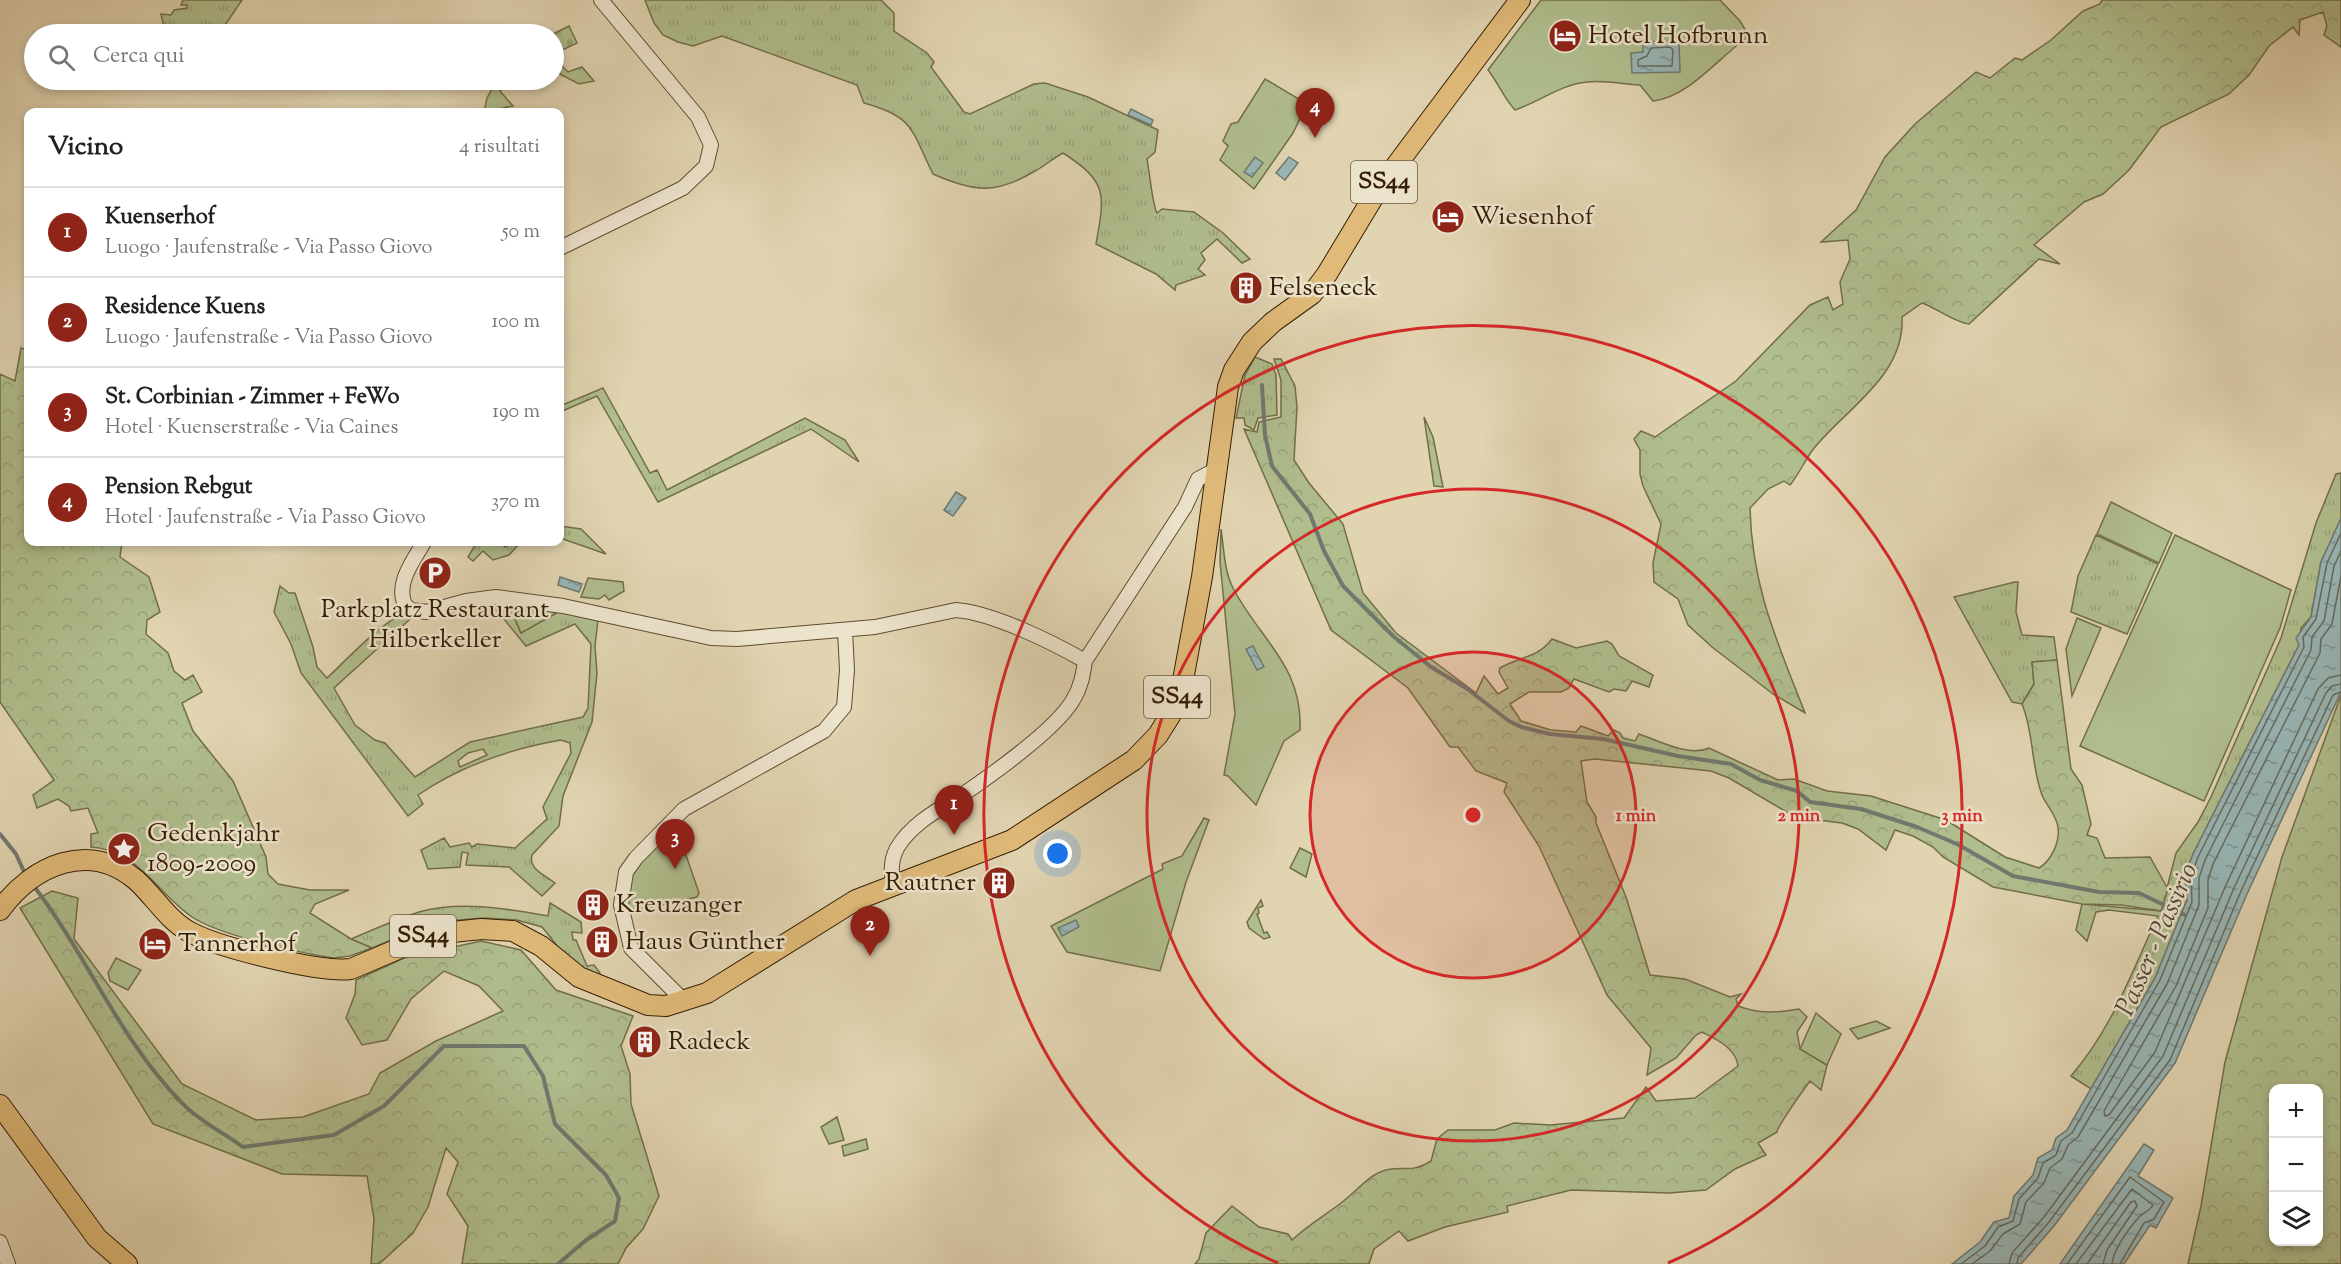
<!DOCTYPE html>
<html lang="it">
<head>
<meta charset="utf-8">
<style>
  :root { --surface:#fff; --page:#f2f2f2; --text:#222; --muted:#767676; --line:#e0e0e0; --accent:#8f2418 }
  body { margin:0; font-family:"Sorts Mill Goudy",serif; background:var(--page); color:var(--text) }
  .controls { position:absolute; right:18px; bottom:18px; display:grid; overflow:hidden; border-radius:12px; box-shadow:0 3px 9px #0003 }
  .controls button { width:54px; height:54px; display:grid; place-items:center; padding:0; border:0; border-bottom:2px solid var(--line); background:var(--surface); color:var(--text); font:30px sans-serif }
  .you { position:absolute; left:1058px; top:854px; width:21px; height:21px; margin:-15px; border:4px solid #fff; border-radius:50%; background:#1a73e8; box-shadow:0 0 0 9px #1a73e833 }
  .badge { display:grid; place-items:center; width:39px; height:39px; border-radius:50%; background:var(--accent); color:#fff; font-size:20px; font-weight:700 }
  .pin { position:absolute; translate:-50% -50px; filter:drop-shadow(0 2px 3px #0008) }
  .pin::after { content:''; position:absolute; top:32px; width:21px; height:18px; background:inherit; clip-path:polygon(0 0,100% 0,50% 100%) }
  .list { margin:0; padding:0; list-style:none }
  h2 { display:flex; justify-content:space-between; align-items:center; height:78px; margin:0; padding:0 24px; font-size:26px }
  h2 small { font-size:20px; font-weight:400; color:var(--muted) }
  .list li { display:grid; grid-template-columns:39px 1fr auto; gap:18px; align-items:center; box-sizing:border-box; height:90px; padding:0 24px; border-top:2px solid var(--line) }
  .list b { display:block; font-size:22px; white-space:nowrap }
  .list p { margin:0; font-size:20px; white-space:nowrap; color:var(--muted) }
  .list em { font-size:20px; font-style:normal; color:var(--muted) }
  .icon { flex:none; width:33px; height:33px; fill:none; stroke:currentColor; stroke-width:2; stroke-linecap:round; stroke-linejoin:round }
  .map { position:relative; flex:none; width:2341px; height:1264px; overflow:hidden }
  .search { position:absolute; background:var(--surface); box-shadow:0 3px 9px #0003; left:24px; top:24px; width:540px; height:66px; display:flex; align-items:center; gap:15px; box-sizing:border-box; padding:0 21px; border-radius:33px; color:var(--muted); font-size:22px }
  .panel { position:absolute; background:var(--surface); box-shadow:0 3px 9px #0003; left:24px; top:108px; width:540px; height:438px; border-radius:12px }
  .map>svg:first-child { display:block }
</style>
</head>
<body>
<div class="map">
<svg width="2341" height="1264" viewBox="0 0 2341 1264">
  <defs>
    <pattern id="grass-tufts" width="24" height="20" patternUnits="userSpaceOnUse" patternTransform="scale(1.5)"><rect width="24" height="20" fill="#b0bd8d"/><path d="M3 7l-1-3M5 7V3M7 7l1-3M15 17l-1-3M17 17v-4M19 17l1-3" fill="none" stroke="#98a278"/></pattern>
    <pattern id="forest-crowns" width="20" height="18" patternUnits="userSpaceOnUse" patternTransform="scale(1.5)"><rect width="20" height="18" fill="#b0bd8d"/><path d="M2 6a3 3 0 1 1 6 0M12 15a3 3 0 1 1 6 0" fill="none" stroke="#98a278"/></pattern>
    <pattern id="cemetery-stones" width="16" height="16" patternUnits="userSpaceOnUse" patternTransform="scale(1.5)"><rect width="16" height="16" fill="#b0bd8d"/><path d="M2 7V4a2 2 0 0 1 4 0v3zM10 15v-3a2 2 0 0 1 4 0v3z" fill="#98a278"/></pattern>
    <pattern id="water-ripples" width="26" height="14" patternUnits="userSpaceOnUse" patternTransform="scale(1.5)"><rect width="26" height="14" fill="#98b6b6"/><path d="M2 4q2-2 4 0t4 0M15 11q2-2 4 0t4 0" fill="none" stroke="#7d9392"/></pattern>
  </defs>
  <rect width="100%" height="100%" fill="#e1d4b1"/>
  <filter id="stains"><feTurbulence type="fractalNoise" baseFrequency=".00333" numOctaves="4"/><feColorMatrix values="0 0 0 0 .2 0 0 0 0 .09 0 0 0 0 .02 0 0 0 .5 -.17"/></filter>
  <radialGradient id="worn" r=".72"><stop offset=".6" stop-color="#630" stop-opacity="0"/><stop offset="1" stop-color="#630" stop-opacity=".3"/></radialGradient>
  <path fill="url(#grass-tufts)" stroke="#726e48" stroke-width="1.5" fill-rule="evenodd" d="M183,0H242L219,34H175L164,27L161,14L171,15L174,10L187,8V5H181Z
    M645,0H881L894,13V31L927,53L934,62L931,67L964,112L970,114L1034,84L1045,83L1088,97L1158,130L1155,152L1147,159C1149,169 1153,208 1157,213L1162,209L1194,212L1223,233L1250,259L1242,263L1217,239L1201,253L1205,260L1198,269L1205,275L1176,285L1175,290L1156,274L1096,244C1105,194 1108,182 1063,153C1053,158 1045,166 1035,171C995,195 974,192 933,174C911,130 915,117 864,103L857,85L722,36L693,46L678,42L663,35L654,23Z
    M559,63L568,72L582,67L594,81L579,84L554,71Z
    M497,80H514L500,91L513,106L484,112L487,98Z
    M1255,357L1272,364L1276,375L1277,415L1258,418L1254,430L1245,425L1244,418H1236L1245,375Z
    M603,388L650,473L657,470L667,490L805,418L845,440L859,462L811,429L658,502L597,396L560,412V406Z
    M1424,417L1433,437L1443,487L1434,486Z
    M2341,473V520L2321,562L2311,617L2301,628L2299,645L2193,854L2185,876L2187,900L2155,978L2091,1089L2071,1076C2113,1027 2131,973 2158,916L2109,910L2096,912L2087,941L2076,930L2082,904L2161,911L2176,853L2198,822L2211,797L2281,638L2316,523L2336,474Z
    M560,526L581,529L606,554L560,538Z
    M2096,535L2158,564L2127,634L2071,612L2078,576Z
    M477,542H500L505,547L517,542L520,543L509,555L493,560L483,551L473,561L468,557Z
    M2015,582H2018L2016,612L2022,635L2054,637L2057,660L2032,662L2034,684L2022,704L2012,702L1954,597Z
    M280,586L289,593H295L313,647L317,667L327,678C346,661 394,606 418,612L334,688L355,725L375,740L385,743L415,777L470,742L583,717L588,708L591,644L575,624L526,646L494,607L490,597L534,602L515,619L521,633L567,607L598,620L595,646L597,673L592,722L563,796L559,826L532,855C528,869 545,875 555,883L542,896L509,867L466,865L468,853L462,852L460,867L428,869L421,850L444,838L450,847L469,843L472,847L477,844L515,848L547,819L543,807L571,753L570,743L561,740C509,749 462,765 418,795L423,804L408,816L301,673L291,644L274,612ZM483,749L487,755L460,767L458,761L468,753Z
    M550,903L581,922L582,933L572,932L573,940H576L587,966L594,965L600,973L599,979L587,973L558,947L542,927L517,920L483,918L435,922L372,948L351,939C373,930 396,919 419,912C459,900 508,909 548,916Z"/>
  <path fill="url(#forest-crowns)" stroke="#726e48" stroke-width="1.5" fill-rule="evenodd" d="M2102,0H2341V47L2324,35L2327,26L2323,12L2300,20L2299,35L2293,27L2269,46L2249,75L2229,94L2161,127L2129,170L2103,194L2084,202L2034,245L2060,264L2039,259L1969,324C1956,323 1936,308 1922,303L1902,317C1905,375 1848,407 1815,447C1805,459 1800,473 1790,485L1784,481L1768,489L1750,508C1752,588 1777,641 1805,713L1773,694L1712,647L1688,625L1678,599L1654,582L1653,563L1661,524L1643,486L1640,474V450L1634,439L1641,431L1655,437L1736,381L1810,305L1828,297L1833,310L1843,304L1840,282L1850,259L1848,240L1821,242L1856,210L1885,157L1915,124L1976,72L1990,78L2015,58L2022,60L2051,40L2083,11L2100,4Z
    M21,348L28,350V542H122L120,557L149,577L160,612L147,620L146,634L168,653L174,671L185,680L193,675L202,692L182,703L193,731L233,781L266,857L268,874L278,884L310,890H349L315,904L310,913L351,939L372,948L350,956L334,958C299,953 219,935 192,917C157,893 138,850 91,847V834L98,833L88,808L71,811L69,806L58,799L37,808L33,795L54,780L0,702V374L15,381Z
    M1274,359H1281L1295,386L1297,407L1294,460L1309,483L1343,524L1363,593L1396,633L1476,693L1484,676L1498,694L1508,688L1499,672L1500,668C1518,657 1538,658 1552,639L1576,648L1607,641L1612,644L1619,656L1653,675L1649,687L1632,681L1626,691L1614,689L1609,692L1574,679L1569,688L1561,692H1529L1510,704L1521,721L1551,730L1576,732L1581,726L1608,736L1614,730L1620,733L1623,738L1635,741L1639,734C1659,741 1689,757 1709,748L1778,780L1794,779L1827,791L1871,796L1946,820L2005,857L2039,868C2051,861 2060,842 2058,828C2058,817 2046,805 2042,795C2031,766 2034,733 2022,704L2034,684L2032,662L2057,660L2071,769L2082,785L2091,824L2087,835L2097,838L2105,858L2150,857L2168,889L2161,911L2121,905L2082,904L1993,887L1943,857L1933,847L1913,836L1895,830L1886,850L1858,829L1842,823L1795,817L1729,778L1711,771L1595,759L1581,761L1587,802L1596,817V823L1626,897L1650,975L1685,979L1730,997L1741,994L1736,999L1738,1006C1759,1014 1777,1013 1799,1009L1807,1017L1797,1032L1800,1049L1827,1065L1821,1090L1810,1081C1804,1089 1777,1127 1777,1132L1758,1143L1766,1155L1735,1169L1706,1190L1669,1193L1571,1190L1507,1206L1508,1212L1445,1227L1408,1241L1399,1231L1374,1249L1369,1264H1195L1199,1259L1206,1233L1232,1206L1259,1227L1288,1234L1292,1240C1308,1225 1324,1216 1341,1203C1355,1193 1369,1174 1386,1170C1405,1166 1412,1173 1431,1161L1437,1139L1448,1130H1495L1514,1123L1550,1125L1624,1118L1646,1087L1656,1101L1695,1098L1738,1066C1736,1048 1716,1039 1702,1032L1696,1035L1676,1058L1647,1075L1651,1048L1607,995L1539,846L1504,792L1507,783L1476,771L1458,747H1450L1408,688L1331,630L1244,429L1257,432L1259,422L1281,417V380Z
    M2341,695V1264H2188L2201,1206L2225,1062L2282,857ZM2274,1088H2318V1242H2274Z
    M52,891L78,898L74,939L182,1084L256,1120L303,1117L369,1094L380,1073L436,1041L503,1011L479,986L444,971L411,999L387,1040L362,1045L346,1018L355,994L356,980L404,958L481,941L521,950L556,990L633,1016L621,1046L630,1074L631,1104L659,1196L643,1229L626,1248L618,1264H462L468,1226L447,1194L458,1162L446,1148L428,1207L413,1233L379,1264H371L374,1219L367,1176L282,1174L153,1124L20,908Z"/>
  <path fill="url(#cemetery-stones)" stroke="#726e48" stroke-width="1.5" d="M569,26L577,43L554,54L553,34Z"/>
  <path fill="#b0bd8d" stroke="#726e48" stroke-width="1.5" d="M1541,0H1720L1740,21L1749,36C1720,56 1688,98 1653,101L1640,85C1623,84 1603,80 1587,82C1562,84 1539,102 1515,110C1503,97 1499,84 1488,70Z
    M1265,79L1307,104L1293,133L1254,189L1220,160L1228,146L1223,141L1231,124L1238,122Z
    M2111,502L2172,533L2159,563L2097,534Z
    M1221,529C1224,548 1224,571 1233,588C1260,640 1303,666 1300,730L1284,741L1256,805L1228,776L1224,775L1235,714L1220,562Z
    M2175,535L2291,590L2280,628L2204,801L2080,746Z
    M588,578L623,582L624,591L609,600L605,595L599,599L581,597Z
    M534,602L567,607L521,633L515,619Z
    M2077,618L2101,628L2072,696L2066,649Z
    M1204,818L1209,820L1186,882L1160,971L1067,952L1051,926L1163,869L1162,864L1182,856Z
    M674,820L699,893L697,897L623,914L626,872Z
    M1300,848L1312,854L1306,877L1290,868Z
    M1261,900L1263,906L1258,908L1259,913L1257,914L1264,933L1267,932L1270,937L1264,939L1249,928L1247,922Z
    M116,958L141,970L128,990L110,981L108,973Z
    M1816,1013L1841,1034L1827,1065L1800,1049Z
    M1876,1021L1890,1028L1858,1039L1850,1029Z
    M837,1117L844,1140L829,1144L821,1127Z
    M866,1139L868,1149L844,1156L842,1146Z"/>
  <path fill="url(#water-ripples)" stroke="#70796f" stroke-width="1.5" d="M1679,41L1680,72L1632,73L1631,53L1643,52V42Z
    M1131,109L1153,120L1151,125L1128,115Z
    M1255,157L1263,163L1252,177L1244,172Z
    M1289,157L1298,163L1285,180L1276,173Z
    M956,492L966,498L953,516L944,510Z
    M2341,518V692L2247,894L2175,1063L2054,1226L2021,1264H1952L1980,1242L1994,1222L2009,1218L2014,1196L2033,1175L2038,1158L2052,1150L2056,1138L2067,1130L2155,978L2187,900L2185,876L2193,854L2299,645L2296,638L2311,617L2321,562Z
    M560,577L582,584L579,592L558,585Z
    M1253,646L1264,667L1257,670L1246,649Z
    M1076,920L1079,927L1062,936L1058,928Z
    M2144,1144L2154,1150L2138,1176L2173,1198L2156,1228L2150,1225L2124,1264H2060Z"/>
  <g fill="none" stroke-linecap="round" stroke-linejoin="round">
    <path stroke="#666a5d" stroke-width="1.5" d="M1670,47L1673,50L1672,66H1638V60L1647,56L1651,48Z
      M2341,576L2332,624L2321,639L2320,653L2213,864L2208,880V908L2176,986L2104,1111L2105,1116L2109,1115L2155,1052L2226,885L2318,689L2328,678L2341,675
      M1961,1264L1985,1246L1998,1227L2013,1221L2019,1199L2038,1178L2043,1163L2056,1155L2061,1141L2072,1133L2160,980L2192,902L2191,877L2198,857L2304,647L2303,637L2316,619L2327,563L2341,533
      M1972,1264L1990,1251L2003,1234L2020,1224L2026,1202L2044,1183L2050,1168L2062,1159L2068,1145L2078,1137L2167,984L2199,905V878L2205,860L2311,650L2312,637L2324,621L2334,566L2341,551
      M2009,1264L2012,1253L2044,1217L2163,1056L2234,888L2326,693L2332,686L2341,684
      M2017,1264L2018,1258L2049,1222L2170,1060L2241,891L2333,695L2341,692
      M2067,1264L2130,1177L2164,1202L2154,1219L2144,1223L2120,1264
      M2076,1264L2132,1189L2153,1205C2149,1212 2144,1212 2139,1217C2129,1228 2113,1250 2112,1264
      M2087,1264L2131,1202L2135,1201L2137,1206L2107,1250L2103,1264"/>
    <path stroke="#70796f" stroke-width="4" d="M1262,385L1265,435L1272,466L1310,514L1324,551L1343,586L1393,636L1431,667L1466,688L1509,721L1521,727L1550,734L1603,739L1678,756L1731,764L1760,780L1797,791L1810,802L1861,809L1917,827L1957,844L2013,876L2099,892L2139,893L2185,915
      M0,834L16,854L26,876
      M33,885C87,955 120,1041 183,1104C199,1121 224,1133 243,1147L334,1135L384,1106L444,1046H524L543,1076L555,1124L606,1175L619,1198L615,1221L585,1241L558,1264"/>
    <defs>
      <path id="minor" d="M560,248L683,188L706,166L711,145L698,117L601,0
        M424,542C414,560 395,583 405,605L411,610L426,612L466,601L496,597L563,606L711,638L737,639L875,627L956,610C993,613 1052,642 1085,661
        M894,884C890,871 891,860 897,848C912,823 941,808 965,793C994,773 1056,729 1073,700C1081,687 1083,675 1085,661L1185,507L1198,479L1215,470
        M684,1001L631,948L621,905L626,872L636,858L684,809L824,731L844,707L847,670L845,630
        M0,1242L8,1264"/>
      <path id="primary" d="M0,910C33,865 89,840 136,880C154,896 167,919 188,931C216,947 320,973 351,969L433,934L481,929L513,931L541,946L579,977L648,1005L666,1006L707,993L856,900L1012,840L1134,760L1158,735L1173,711L1183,680L1202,577L1228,387L1234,370L1252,342L1273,322L1312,294L1327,274L1377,191L1520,0
        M0,1105L97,1238L127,1264"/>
    </defs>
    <use href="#minor" stroke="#604c2f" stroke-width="16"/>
    <use href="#primary" stroke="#351e04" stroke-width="22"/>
    <use href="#minor" stroke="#ece3cc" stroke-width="14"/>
    <use href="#primary" stroke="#e0ba78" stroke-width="20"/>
  </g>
  <circle cx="1473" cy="815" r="163" fill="#d62828" fill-opacity=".12"/>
  <g fill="none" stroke="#d62828" stroke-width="3">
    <circle cx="1473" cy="815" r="163"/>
    <circle cx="1473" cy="815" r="326"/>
    <path d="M1278 1263A489 489 0 1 1 1668 1263"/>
  </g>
  <defs>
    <symbol id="hotel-disc" viewBox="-11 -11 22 22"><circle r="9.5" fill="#8f2418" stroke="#ece3cc"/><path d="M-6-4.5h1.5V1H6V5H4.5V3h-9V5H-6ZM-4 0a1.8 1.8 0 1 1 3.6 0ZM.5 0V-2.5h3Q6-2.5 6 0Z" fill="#fff"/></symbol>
    <symbol id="building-disc" viewBox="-11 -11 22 22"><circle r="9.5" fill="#8f2418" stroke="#ece3cc"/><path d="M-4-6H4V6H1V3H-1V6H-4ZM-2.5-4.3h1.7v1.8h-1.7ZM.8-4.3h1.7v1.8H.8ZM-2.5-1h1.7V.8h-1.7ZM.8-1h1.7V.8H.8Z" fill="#fff"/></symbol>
    <symbol id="parking-disc" viewBox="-11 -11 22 22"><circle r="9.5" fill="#8f2418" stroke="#ece3cc"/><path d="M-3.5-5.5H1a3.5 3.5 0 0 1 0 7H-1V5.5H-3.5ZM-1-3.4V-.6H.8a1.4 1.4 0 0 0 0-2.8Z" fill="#fff"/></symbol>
    <symbol id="sight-disc" viewBox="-11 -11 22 22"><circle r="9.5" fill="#8f2418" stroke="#ece3cc"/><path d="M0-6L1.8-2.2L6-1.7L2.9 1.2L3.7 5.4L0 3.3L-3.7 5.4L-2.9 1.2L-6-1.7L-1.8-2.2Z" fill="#fff"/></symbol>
  </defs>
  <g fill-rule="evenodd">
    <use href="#hotel-disc" x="1546" y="17" width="38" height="38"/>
    <use href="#hotel-disc" x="1429" y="198" width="38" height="38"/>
    <use href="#building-disc" x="1227" y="269" width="38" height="38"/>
    <use href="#parking-disc" x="416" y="554" width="38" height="38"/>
    <use href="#sight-disc" x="105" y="830" width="38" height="38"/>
    <use href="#building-disc" x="980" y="864" width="38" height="38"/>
    <use href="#building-disc" x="574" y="886" width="38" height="38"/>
    <use href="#building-disc" x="583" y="923" width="38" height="38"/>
    <use href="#hotel-disc" x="136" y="925" width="38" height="38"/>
    <use href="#building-disc" x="626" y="1023" width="38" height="38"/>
  </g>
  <g text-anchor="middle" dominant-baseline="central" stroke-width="5" stroke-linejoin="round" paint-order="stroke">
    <g fill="#ece3cc" stroke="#6c5940" stroke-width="1.5">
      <rect x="1351" y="161" width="66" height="42" rx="4.5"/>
      <rect x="1144" y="676" width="66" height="42" rx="4.5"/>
      <rect x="390" y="915" width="66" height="42" rx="4.5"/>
    </g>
    <g font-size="24" font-weight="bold" fill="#351e04">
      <text x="1384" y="182">SS44</text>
      <text x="1177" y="697">SS44</text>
      <text x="423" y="936">SS44</text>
    </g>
    <g font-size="26" fill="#351e04" stroke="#ece3cc" text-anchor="start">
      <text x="1588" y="36">Hotel Hofbrunn</text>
      <text x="1471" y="217">Wiesenhof</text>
      <text x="1269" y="288">Felseneck</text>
      <text x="435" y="610" text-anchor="middle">Parkplatz Restaurant<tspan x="435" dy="30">Hilberkeller</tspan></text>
      <text x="147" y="834">Gedenkjahr<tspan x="147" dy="30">1809-2009</tspan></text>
      <text x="976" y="883" text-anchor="end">Rautner</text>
      <text x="616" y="905">Kreuzanger</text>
      <text x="625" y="942">Haus Günther</text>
      <text x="178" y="944">Tannerhof</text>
      <text x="668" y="1042">Radeck</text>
    </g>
    <g font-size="27" font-style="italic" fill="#534c39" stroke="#ece3cc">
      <text transform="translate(2158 940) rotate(-66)">Passer - Passirio</text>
    </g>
  </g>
  <circle cx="1473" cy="815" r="9" fill="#d62828" stroke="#ece3cc" stroke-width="3"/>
  <g font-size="18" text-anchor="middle" font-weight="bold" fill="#d62828" stroke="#ece3cc" stroke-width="5" stroke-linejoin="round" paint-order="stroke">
    <text x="1636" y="821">1 min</text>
    <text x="1799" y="821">2 min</text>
    <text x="1962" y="821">3 min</text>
  </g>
  <rect width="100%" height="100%" filter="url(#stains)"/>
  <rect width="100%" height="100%" fill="url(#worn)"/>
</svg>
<div class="controls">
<button>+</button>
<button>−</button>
<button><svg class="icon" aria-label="layers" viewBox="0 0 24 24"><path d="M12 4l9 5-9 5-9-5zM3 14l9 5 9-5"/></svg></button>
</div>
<div class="you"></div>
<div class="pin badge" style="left:954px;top:835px">1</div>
<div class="pin badge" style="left:870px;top:956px">2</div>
<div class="pin badge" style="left:675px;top:869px">3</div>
<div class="pin badge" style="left:1315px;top:138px">4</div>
<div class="search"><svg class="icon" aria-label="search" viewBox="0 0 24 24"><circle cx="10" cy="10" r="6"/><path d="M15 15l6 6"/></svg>Cerca qui</div>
<section class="panel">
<h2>Vicino<small>4 risultati</small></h2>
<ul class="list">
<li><span class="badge">1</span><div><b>Kuenserhof</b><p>Luogo · Jaufenstraße - Via Passo Giovo</p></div><em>50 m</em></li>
<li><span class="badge">2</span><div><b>Residence Kuens</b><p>Luogo · Jaufenstraße - Via Passo Giovo</p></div><em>100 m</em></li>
<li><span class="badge">3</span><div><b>St. Corbinian - Zimmer + FeWo</b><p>Hotel · Kuenserstraße - Via Caines</p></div><em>190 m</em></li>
<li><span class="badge">4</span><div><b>Pension Rebgut</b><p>Hotel · Jaufenstraße - Via Passo Giovo</p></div><em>370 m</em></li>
</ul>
</section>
</div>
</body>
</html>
